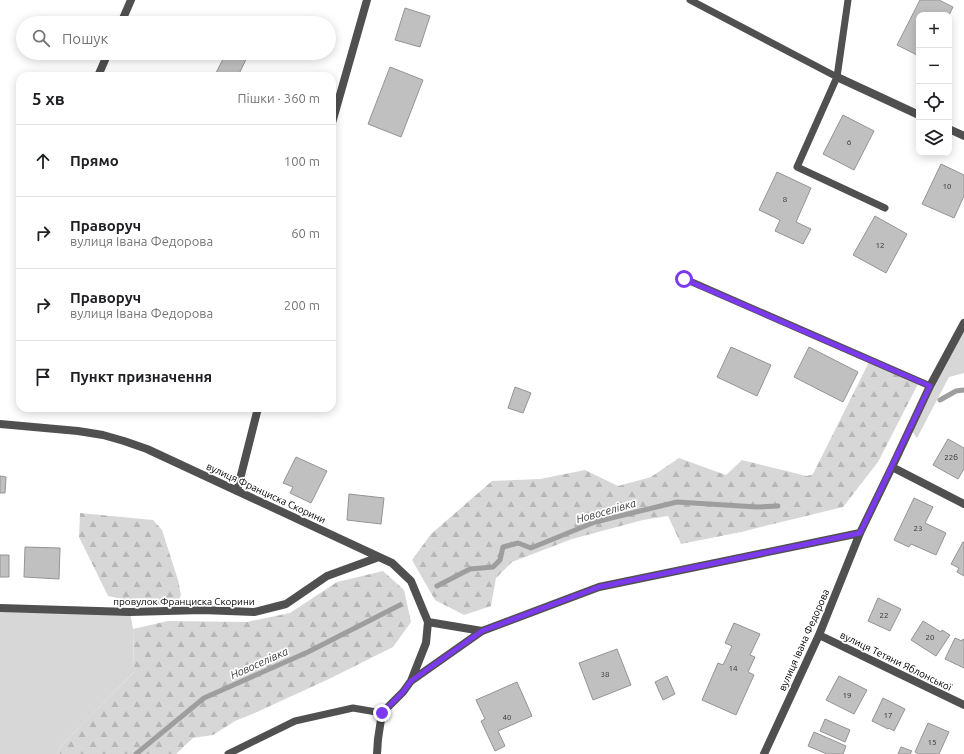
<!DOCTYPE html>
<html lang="uk">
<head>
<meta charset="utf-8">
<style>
  :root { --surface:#fff; --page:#f2f2f2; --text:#202124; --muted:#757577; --line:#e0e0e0 }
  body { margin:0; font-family:Ubuntu,sans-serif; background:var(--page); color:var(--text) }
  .controls { position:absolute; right:12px; top:12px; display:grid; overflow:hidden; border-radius:8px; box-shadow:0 2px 10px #0003 }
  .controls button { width:36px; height:36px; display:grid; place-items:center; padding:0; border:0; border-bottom:1px solid var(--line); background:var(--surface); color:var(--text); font:20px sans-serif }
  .stop { position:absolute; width:12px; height:12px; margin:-9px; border:3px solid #7c3aed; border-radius:50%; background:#fff }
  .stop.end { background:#7c3aed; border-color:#fff; box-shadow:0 1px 4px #0008 }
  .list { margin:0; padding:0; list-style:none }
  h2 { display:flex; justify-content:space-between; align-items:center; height:52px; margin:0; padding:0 16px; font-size:17px }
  h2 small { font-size:13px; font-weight:400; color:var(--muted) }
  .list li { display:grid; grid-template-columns:26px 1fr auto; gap:12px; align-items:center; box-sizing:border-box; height:72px; padding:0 16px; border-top:1px solid var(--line) }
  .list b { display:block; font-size:15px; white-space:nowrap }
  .list p { margin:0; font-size:13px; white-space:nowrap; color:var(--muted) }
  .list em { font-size:13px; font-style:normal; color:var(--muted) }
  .icon { flex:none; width:22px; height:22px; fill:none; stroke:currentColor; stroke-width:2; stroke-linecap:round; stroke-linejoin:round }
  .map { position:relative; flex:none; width:964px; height:754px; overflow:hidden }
  .search { position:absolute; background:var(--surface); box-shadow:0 2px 10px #0003; left:16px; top:16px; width:320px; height:44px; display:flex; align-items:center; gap:10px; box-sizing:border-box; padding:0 14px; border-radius:22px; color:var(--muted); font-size:15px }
  .panel { position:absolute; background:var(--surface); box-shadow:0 2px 10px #0003; left:16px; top:72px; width:320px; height:340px; border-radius:12px }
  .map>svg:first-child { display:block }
</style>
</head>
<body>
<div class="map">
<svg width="964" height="754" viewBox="0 0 964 754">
  <defs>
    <pattern id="forest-firs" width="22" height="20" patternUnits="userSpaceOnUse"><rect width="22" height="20" fill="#d7d7d7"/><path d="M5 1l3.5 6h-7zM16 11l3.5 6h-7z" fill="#b7b7b7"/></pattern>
  </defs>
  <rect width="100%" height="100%" fill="#fff"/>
  <path fill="#d7d7d7" d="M964,323V373L949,377L917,438L910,428Z
    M0,608L130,612L133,629L134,672L59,748L60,754H0Z"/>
  <path fill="url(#forest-firs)" d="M870,360L919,382L878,462L843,507L741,532L681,544L668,516L643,520L572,539L512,562L496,578L491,606L464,615L435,600L412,560L431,534L492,481L540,479L585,470L618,486L651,477L679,458L726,475L742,460L807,476L813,474Z
    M80,513L153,520L162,530L178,580L181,595L177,604L150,605L108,596L79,537Z
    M383,571L404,590L411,622L393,647L331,678L257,712L235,721L213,735L193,738L176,754H60L59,748L134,672L133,629L168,621L247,622L290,613L337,582Z"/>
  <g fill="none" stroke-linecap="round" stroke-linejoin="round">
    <path stroke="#9e9e9e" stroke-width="5" d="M940,400L956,391L964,390
      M437,586L470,569L493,567L500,560L503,547L518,543L531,548L595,522L677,502L757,507L778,506
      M136,754L204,698L308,652L400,605"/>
  </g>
  <path fill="#c0c0c0" stroke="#949494" d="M920,0H939L953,7L949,15H919V56L897,45Z
    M405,8L430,16L420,47L395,40Z
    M226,53H249L238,76H218L215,75Z
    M390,67L423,80L401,137L368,124Z
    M843,115L874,131L854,170L823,154Z
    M941,164L964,175V196L954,218L922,204Z
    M777,172L811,188L796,222L811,229L803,244L775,231L780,220L759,210Z
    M875,216L907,234L886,273L853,255Z
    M731,347L771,365L757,396L717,377Z
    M809,347L858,372L843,402L794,377Z
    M515,387L531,393L523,413L508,408Z
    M948,439L964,448V469L958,479L933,465Z
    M296,457L327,471L311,503L290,493L293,487L283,483Z
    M0,476L6,477L5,493H0Z
    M349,494L384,498L381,524L347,520Z
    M914,498L933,507L925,523L946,533L936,555L911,544L909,547L894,540Z
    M963,542H964V576L957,572L959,568L951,564Z
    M25,547L60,548L59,579L24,577Z
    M0,555H9V577H0Z
    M878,598L901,609L890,631L868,621Z
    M923,621L941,632L942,630L950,635L936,656L911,640Z
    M734,623L760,634L750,655L755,657L748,672L754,675L736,715L702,700L718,663L723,665L732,646L725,643Z
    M955,638L962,641L963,639L964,640V668L945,659Z
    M617,649L631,685L593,700L579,663Z
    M667,676L675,694L663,700L655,682Z
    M839,676L867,690L854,714L826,700Z
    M517,682L532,716L498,731L505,746L495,751L481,721L485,719L476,700Z
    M883,698L905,709L894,731L889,728L888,729L872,721Z
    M825,719L850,730L845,742L820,731Z
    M928,723L949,732L939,754H919L915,752Z
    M814,732L846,746L843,754H827L808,746Z
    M901,747L912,751L910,754H898Z"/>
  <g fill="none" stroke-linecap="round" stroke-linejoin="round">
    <path stroke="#505050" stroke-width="7" d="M690,0L837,77
      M848,0L837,77L797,167L885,208
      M685,279L930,386
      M228,754L295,721L353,708L382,713"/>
    <path stroke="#505050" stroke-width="8" d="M121,23L131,0
      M98,76L108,53
      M837,77L919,115
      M332,123L367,0
      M949,129L964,136
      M0,424L78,431L103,435L124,441L147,449L392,563L411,581L428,622L426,643L411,681
      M892,467L964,504
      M237,491L258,408
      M0,608L130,612L202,610L254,612L286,604L327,576L379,557
      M428,622L482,631
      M819,635L964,705
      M377,754L378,739L382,713L403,692L411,681L482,631L599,587L860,533
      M764,754L819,635L860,533L892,467L930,386L964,323"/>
  </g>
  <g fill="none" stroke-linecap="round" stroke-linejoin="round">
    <path stroke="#7c3aed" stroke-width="5" d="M382,713L403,692L411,681L482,631L599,587L860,533L930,386L684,279"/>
  </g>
  <g text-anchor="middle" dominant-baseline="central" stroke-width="3.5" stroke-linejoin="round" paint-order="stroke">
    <g font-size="8" fill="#303030">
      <text x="849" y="142">6</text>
      <text x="947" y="186">10</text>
      <text x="785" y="199">8</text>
      <text x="880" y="245">12</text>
      <text x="951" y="457">22б</text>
      <text x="918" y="528">23</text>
      <text x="884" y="615">22</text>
      <text x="930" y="637">20</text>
      <text x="733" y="668">14</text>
      <text x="605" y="674">38</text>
      <text x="847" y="695">19</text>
      <text x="888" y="715">17</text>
      <text x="507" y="717">40</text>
      <text x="932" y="742">15</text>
    </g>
    <g font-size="10" fill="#000" stroke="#fff">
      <text transform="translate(266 493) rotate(25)">вулиця Франциска Скорини</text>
      <text x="184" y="601">провулок Франциска Скорини</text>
      <text transform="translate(804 640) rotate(-66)">вулиця Івана Федорова</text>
      <text transform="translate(896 661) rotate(26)">вулиця Тетяни Яблонської</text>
    </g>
    <g font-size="11" font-style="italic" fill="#3f3f3f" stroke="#fff">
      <text transform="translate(606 511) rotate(-16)">Новоселівка</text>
      <text transform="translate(259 663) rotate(-24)">Новоселівка</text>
    </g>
  </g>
</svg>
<div class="controls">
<button>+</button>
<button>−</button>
<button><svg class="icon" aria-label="locate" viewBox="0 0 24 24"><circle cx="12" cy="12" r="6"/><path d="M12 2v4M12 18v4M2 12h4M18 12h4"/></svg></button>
<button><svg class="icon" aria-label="layers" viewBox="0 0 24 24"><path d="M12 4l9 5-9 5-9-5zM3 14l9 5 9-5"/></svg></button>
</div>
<div class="stop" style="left:684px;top:279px"></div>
<div class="stop end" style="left:382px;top:713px"></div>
<div class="search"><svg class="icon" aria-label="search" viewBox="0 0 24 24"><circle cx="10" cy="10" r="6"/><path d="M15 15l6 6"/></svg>Пошук</div>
<section class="panel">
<h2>5 хв<small>Пішки · 360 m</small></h2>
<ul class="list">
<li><svg class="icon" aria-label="ahead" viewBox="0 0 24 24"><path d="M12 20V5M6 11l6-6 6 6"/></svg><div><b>Прямо</b></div><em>100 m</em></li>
<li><svg class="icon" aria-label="right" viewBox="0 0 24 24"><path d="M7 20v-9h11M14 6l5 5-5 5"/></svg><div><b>Праворуч</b><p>вулиця Івана Федорова</p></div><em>60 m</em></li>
<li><svg class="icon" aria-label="right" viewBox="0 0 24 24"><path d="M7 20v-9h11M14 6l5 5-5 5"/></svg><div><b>Праворуч</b><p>вулиця Івана Федорова</p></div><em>200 m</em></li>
<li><svg class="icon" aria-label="arrive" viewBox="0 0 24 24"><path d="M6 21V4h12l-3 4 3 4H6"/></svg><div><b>Пункт призначення</b></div></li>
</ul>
</section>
</div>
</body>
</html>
